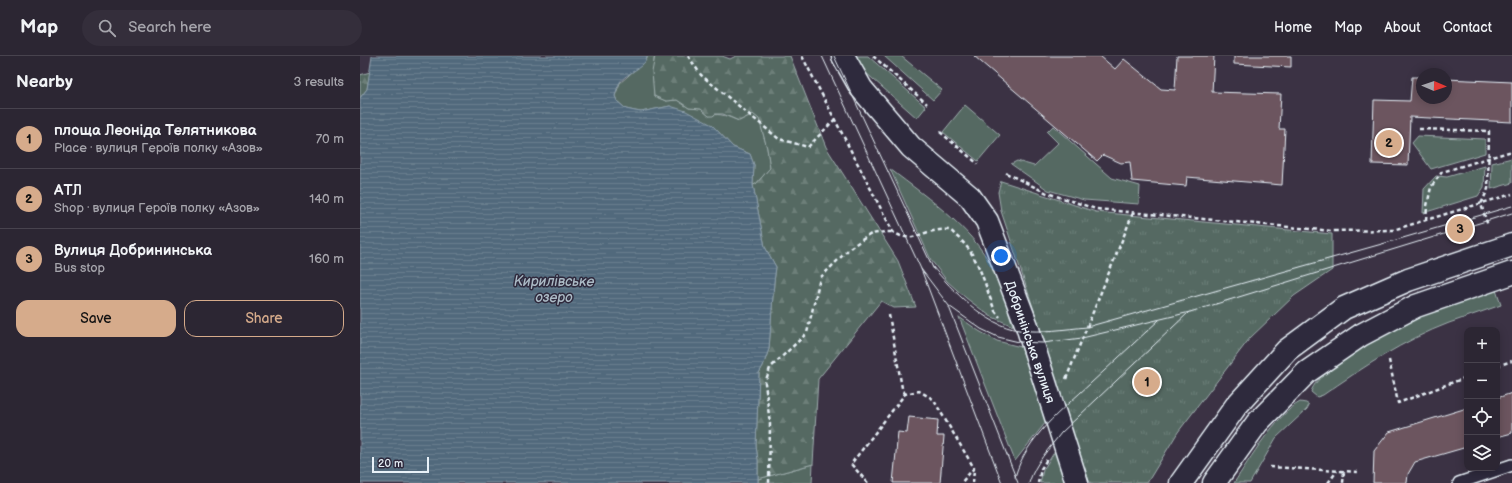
<!DOCTYPE html>
<html lang="en">
<head>
<meta charset="utf-8">
<style>
  :root { --surface:#2c2633; --page:#342e3b; --text:#f1f3f6; --muted:#a6a5ac; --line:#48434e; --accent:#d6ab8b }
  body { margin:0; font-family:"Balsamiq Sans",sans-serif; background:var(--page); color:var(--text) }
  .controls { position:absolute; right:12px; bottom:12px; display:grid; overflow:hidden; border-radius:8px; box-shadow:0 2px 10px #0003 }
  .controls button { width:36px; height:36px; display:grid; place-items:center; padding:0; border:0; border-bottom:1px solid var(--line); background:var(--surface); color:var(--text); font:20px sans-serif }
  .compass { position:absolute; left:1056px; top:12px; width:36px; height:36px; border-radius:50%; background:var(--surface); box-shadow:0 2px 10px #0003; rotate:92deg }
  .scale { position:absolute; left:12px; bottom:10px; width:57px; box-sizing:border-box; padding-left:4px; border:2px solid #e8f1f8; border-top:0; font-size:11px; line-height:14px; white-space:nowrap; color:#e8f1f8; -webkit-text-stroke:3px #2f2a3d; paint-order:stroke }
  .you { position:absolute; left:641px; top:200px; width:14px; height:14px; margin:-10px; border:3px solid #fff; border-radius:50%; background:#1a73e8; box-shadow:0 0 0 6px #1a73e833 }
  .badge { display:grid; place-items:center; width:26px; height:26px; border-radius:50%; background:var(--accent); color:#111; font-size:13px; font-weight:700 }
  .pin { position:absolute; translate:-50% -50%; border:2px solid #fff; box-shadow:0 1px 4px #0006 }
  .list { margin:0; padding:0; list-style:none }
  h2 { display:flex; justify-content:space-between; align-items:center; height:52px; margin:0; padding:0 16px; font-size:17px }
  h2 small { font-size:13px; font-weight:400; color:var(--muted) }
  .list li { display:grid; grid-template-columns:26px 1fr auto; gap:12px; align-items:center; box-sizing:border-box; height:60px; padding:0 16px; border-top:1px solid var(--line) }
  .list b { display:block; font-size:15px; white-space:nowrap }
  .list p { margin:0; font-size:13px; white-space:nowrap; color:var(--muted) }
  .list em { font-size:13px; font-style:normal; color:var(--muted) }
  .actions { display:flex; gap:8px; padding:12px 16px }
  .actions a { flex:1; padding:9px 0; border:1px solid var(--accent); border-radius:12px; text-align:center; font-size:14px; color:var(--accent) }
  .actions .main { background:var(--accent); color:#111 }
  .icon { flex:none; width:22px; height:22px; fill:none; stroke:currentColor; stroke-width:2; stroke-linecap:round; stroke-linejoin:round }
  .map { position:relative; flex:none; width:1152px; height:427px; overflow:hidden }
  header { display:flex; align-items:center; gap:24px; box-sizing:border-box; height:56px; padding:0 20px; background:var(--surface); border-bottom:1px solid var(--line) }
  header strong { font-size:19px }
  nav { display:flex; gap:22px; margin-inline-start:auto; font-size:14px }
  .search { width:280px; height:36px; background:var(--page); display:flex; align-items:center; gap:10px; box-sizing:border-box; padding:0 14px; border-radius:22px; color:var(--muted); font-size:15px }
  main { display:flex }
  aside { flex:1; background:var(--surface) }
  .map>svg:first-child { display:block }
</style>
</head>
<body>
<header>
<strong>Map</strong>
<div class="search"><svg class="icon" aria-label="search" viewBox="0 0 24 24"><circle cx="10" cy="10" r="6"/><path d="M15 15l6 6"/></svg>Search here</div>
<nav><a>Home</a><a>Map</a><a>About</a><a>Contact</a></nav>
</header>
<main>
<aside>
<h2>Nearby<small>3 results</small></h2>
<ul class="list">
<li><span class="badge">1</span><div><b>площа Леоніда Телятникова</b><p>Place · вулиця Героїв полку «Азов»</p></div><em>70 m</em></li>
<li><span class="badge">2</span><div><b>АТЛ</b><p>Shop · вулиця Героїв полку «Азов»</p></div><em>140 m</em></li>
<li><span class="badge">3</span><div><b>Вулиця Добрининська</b><p>Bus stop</p></div><em>160 m</em></li>
</ul>
<div class="actions"><a class="main">Save</a><a>Share</a></div>
</aside>
<div class="map">
<svg width="1152" height="427" viewBox="0 0 1152 427">
  <defs>
    <pattern id="forest-firs" width="22" height="20" patternUnits="userSpaceOnUse"><rect width="22" height="20" fill="#556962"/><path d="M5 1l3.5 6h-7zM16 11l3.5 6h-7z" fill="#6d7f79"/></pattern>
    <pattern id="park-tufts" width="24" height="20" patternUnits="userSpaceOnUse"><rect width="24" height="20" fill="#556962"/><path d="M3 7l-1-3M5 7V3M7 7l1-3M15 17l-1-3M17 17v-4M19 17l1-3" fill="none" stroke="#6d7f79"/></pattern>
    <pattern id="water-rules" width="6" height="5" patternUnits="userSpaceOnUse"><rect width="6" height="5" fill="#51697b"/><path d="M0 2.5h6" fill="none" stroke="#6a7f8e"/></pattern>
  </defs>
  <rect width="100%" height="100%" fill="#3b3244"/>
  <filter id="ink" filterUnits="userSpaceOnUse"><feTurbulence type="fractalNoise" baseFrequency=".025" numOctaves="2"/><feDisplacementMap in="SourceGraphic" scale="8" xChannelSelector="R" yChannelSelector="G"/><feConvolveMatrix kernelMatrix="1 2 1 2 8 2 1 2 1" color-interpolation-filters="sRGB"/></filter>
  <g filter="url(#ink)">
    <path fill="#556962" stroke="#9eadad" d="M287,0H295L294,3V40L306,45L317,44L329,52L341,53L349,60C361,56 368,61 379,65L393,58L399,62L407,92L410,112L396,128L393,129L394,109L390,98L373,91L352,69L310,50L281,56L275,55L266,53L257,45L255,40L260,27L287,3Z
      M493,0H508L566,51L557,62L496,8Z
      M524,0H541L582,34L573,44Z
      M605,49L640,79L618,105L583,76Z
      M693,70L752,122L780,130L779,148L724,144L688,134L651,108L657,105L674,110L698,87L687,76Z
      M1058,80L1125,83V97L1071,113L1052,87Z
      M1152,102V127L1131,133L1132,107Z
      M1125,110L1124,131L1118,140L1063,157L1064,133L1076,120L1087,121Z
      M530,113C570,144 618,175 638,223C644,238 648,255 653,270L630,260L606,242L587,225L571,204Z
      M1136,234L1141,249C1124,255 1106,261 1089,267C1044,284 1002,312 963,339L957,341L951,336C958,308 1061,259 1089,248C1104,242 1121,238 1136,234Z
      M599,261L619,275L637,285L661,291L686,366L655,405Z
      M940,346L946,347L949,349L947,353L916,382L890,427H874C889,404 916,359 940,346Z
      M695,395L705,427H680L683,414Z
      M453,408L452,427H398V423Z"/>
    <path fill="url(#forest-firs)" stroke="#9eadad" d="M295,0H362L370,3L376,0H430L466,91L538,205L556,251L534,252L521,245L458,323L453,408L398,423V404L396,390L399,317L403,310L409,293L414,226L416,211L405,191L393,129L396,128L410,112L407,92L399,63L393,58L379,65L363,58H355L353,60H349L341,53L329,52L317,44L306,45L294,40L292,16Z
      M10,16L7,33L0,42V19Z"/>
    <path fill="url(#park-tufts)" stroke="#9eadad" d="M641,125L736,156L972,178V214L934,240L890,282L818,376L787,427H731L724,419L709,373L680,272L641,155L638,136Z"/>
    <path fill="url(#water-rules)" stroke="#8d9fad" d="M12,0H287C287,11 266,17 260,26C258,29 256,36 255,40L257,45L266,53L275,55L281,56L310,50L326,55L352,69L373,91L390,98L394,109L393,129L405,191L416,211L414,226L409,293L403,310L399,317L396,390L398,404V427H0V42L7,33Z"/>
    <path fill="#6c545f" stroke="#e8f1f8" d="M614,0H740L755,13L764,3L801,33L815,34L817,0H854L852,36L921,38L919,73H925L922,129L827,121L826,130L772,125L770,106L761,107L743,99L737,105Z
      M874,0H931V11L874,8Z
      M1052,21H1062V42H1086V23L1152,26V66L1050,61L1048,109L1012,108L1014,44L1050,45Z
      M1152,337V377L1137,381V342Z
      M1107,352V391L1055,406L1048,418L1047,427H1013L1014,395L1029,376Z
      M549,361L578,364L577,380H584L580,427H533L538,376L547,377Z"/>
    <g fill="none" stroke-linecap="round" stroke-linejoin="round">
      <defs>
        <path id="service" d="M1099,427L1152,409"/>
        <path id="minor" d="M483,0L501,32L551,91L610,141L627,165L667,270L717,427"/>
        <path id="secondary" d="M821,427L876,350L927,294L984,252L1048,224L1152,189
          M854,427L897,367L947,316L1001,279L1056,250L1152,217"/>
      </defs>
      <use href="#service" stroke="#e8f1f8" stroke-width="14"/>
      <use href="#minor" stroke="#e8f1f8" stroke-width="25"/>
      <use href="#secondary" stroke="#e8f1f8" stroke-width="25"/>
      <path stroke="#e8f1f8" stroke-width="2.5" stroke-dasharray="4 3" stroke-linecap="butt" d="M328,0L341,19L419,83L448,91L475,63
        M442,0L533,176C547,185 553,181 568,176C574,175 582,173 589,174C592,175 594,178 596,180C619,198 624,228 635,255L640,261
        M513,0L567,48
        M1059,73L1129,75L1128,133L1121,148L1128,170
        M580,76L618,108
        M646,117L687,137L736,153L972,175L1033,174L1152,138
        M1066,164L1067,150L1071,131L1082,116L1152,95
        M529,259L542,332L545,338
        M1029,304L1038,347L1107,321
        M1137,310L1152,305
        M706,323L773,157
        M910,411L998,416
        M409,427L410,368L405,327L410,312L447,277L460,222L491,191L511,178L525,176H533
        M508,427L491,408L545,338L559,335L573,343L614,412L601,427
        M613,427L614,413
        M678,427L681,413L687,403
        M968,427L977,415
        M983,427L984,415"/>
      <use href="#service" stroke="#2f2a3d" stroke-width="11"/>
      <use href="#minor" stroke="#2f2a3d" stroke-width="22"/>
      <use href="#secondary" stroke="#2f2a3d" stroke-width="22"/>
      <path stroke="#e8f1f8" stroke-width="1" d="M462,0L561,213L642,427
        M474,0L574,214
        M572,210C592,234 626,270 659,274C682,277 705,273 727,271L1036,184L1152,150
        M561,213L589,250L621,273L638,281L659,286L683,287L722,282L830,256L1152,157
        M589,251L658,427
        M655,421C666,381 702,354 731,327C754,306 776,285 799,264
        M669,427C675,407 689,393 701,377L829,256"/>
    </g>
  </g>
  <g text-anchor="middle" dominant-baseline="central" stroke-width="3" stroke-linejoin="round" paint-order="stroke">
    <g font-size="13" fill="#e8f1f8" stroke="#2f2a3d">
      <text transform="translate(670 286) rotate(71)">Добринінська вулиця</text>
    </g>
    <g font-size="14" font-style="italic" fill="#acbbc6" stroke="#2f2a3d">
      <text x="194" y="225">Кирилівське<tspan x="194" dy="16">озеро</tspan></text>
    </g>
  </g>
</svg>
<div class="controls">
<button>+</button>
<button>−</button>
<button><svg class="icon" aria-label="locate" viewBox="0 0 24 24"><circle cx="12" cy="12" r="6"/><path d="M12 2v4M12 18v4M2 12h4M18 12h4"/></svg></button>
<button><svg class="icon" aria-label="layers" viewBox="0 0 24 24"><path d="M12 4l9 5-9 5-9-5zM3 14l9 5 9-5"/></svg></button>
</div>
<svg class="compass" viewBox="-18 -18 36 36"><path d="M0-13l5 13h-10z" fill="#e53935"/><path d="M0 13l5-13h-10z" fill="#a6a5ac"/></svg>
<div class="scale">20 m</div>
<div class="you"></div>
<div class="pin badge" style="left:787px;top:326px">1</div>
<div class="pin badge" style="left:1029px;top:87px">2</div>
<div class="pin badge" style="left:1100px;top:173px">3</div>
</div>
</main>
</body>
</html>
